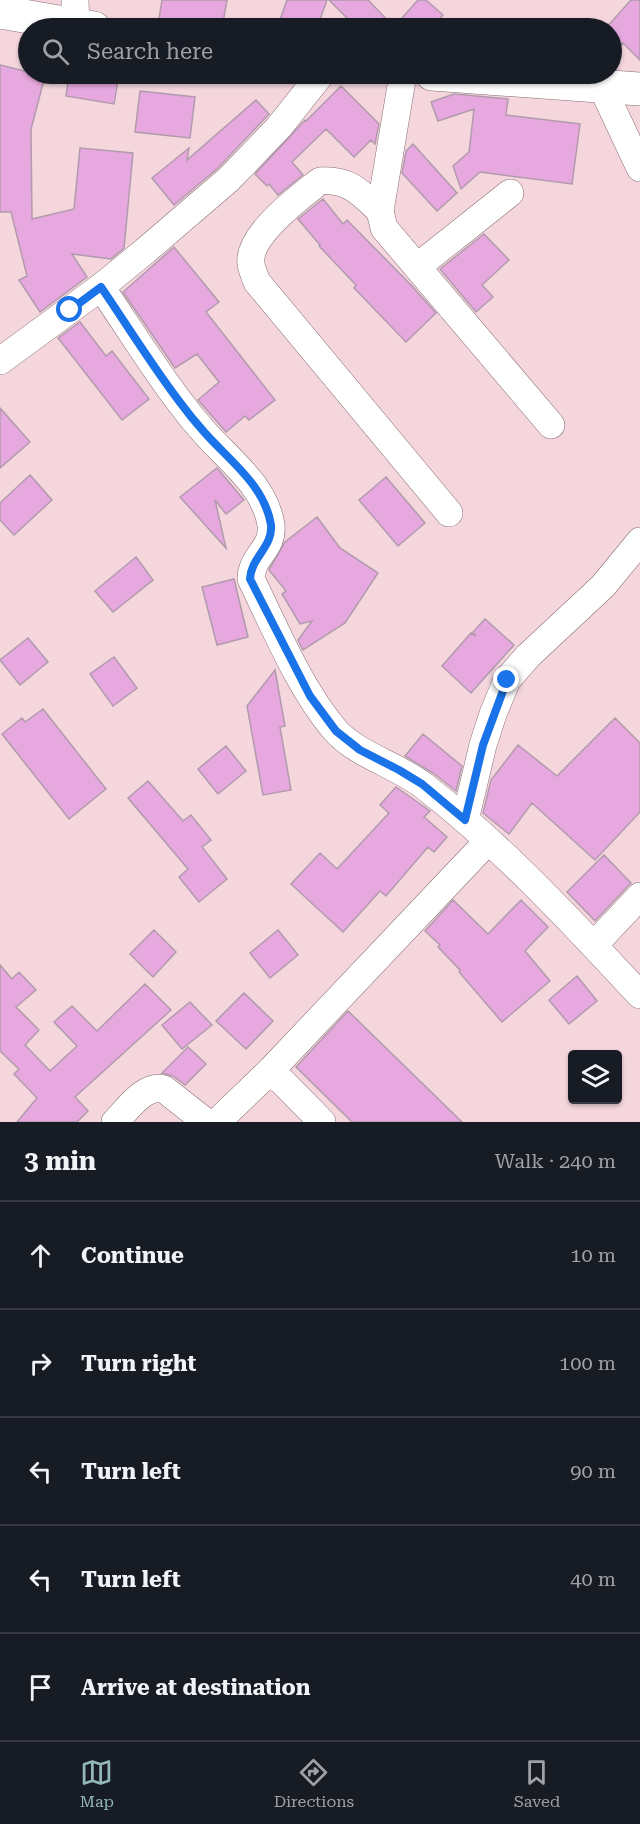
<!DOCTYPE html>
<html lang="en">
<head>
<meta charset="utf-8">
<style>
  :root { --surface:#171b24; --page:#20242c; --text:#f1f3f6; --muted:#9ea1a6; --line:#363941; --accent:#93b6b9 }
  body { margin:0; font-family:"Roboto Serif",serif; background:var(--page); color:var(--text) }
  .controls { position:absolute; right:18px; bottom:18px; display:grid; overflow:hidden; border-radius:6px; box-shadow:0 2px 4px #0004 }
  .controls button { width:54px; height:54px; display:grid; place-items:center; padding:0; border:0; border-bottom:2px solid var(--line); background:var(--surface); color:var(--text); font:30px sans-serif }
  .stop { position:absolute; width:18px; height:18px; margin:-14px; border:4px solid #1a73e8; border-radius:50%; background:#fff }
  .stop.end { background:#1a73e8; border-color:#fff; box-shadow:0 2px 6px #0008 }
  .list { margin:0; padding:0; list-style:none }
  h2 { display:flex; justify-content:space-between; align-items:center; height:78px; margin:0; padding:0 24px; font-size:26px }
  h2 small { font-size:20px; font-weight:400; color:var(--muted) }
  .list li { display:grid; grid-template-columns:39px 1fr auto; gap:18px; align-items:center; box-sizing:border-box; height:108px; padding:0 24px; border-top:2px solid var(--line) }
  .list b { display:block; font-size:22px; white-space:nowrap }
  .list em { font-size:20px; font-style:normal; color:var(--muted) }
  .icon { flex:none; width:33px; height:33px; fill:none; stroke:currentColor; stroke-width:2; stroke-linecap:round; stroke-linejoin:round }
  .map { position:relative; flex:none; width:640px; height:1122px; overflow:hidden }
  .search { position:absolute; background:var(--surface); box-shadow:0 2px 4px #0004; left:18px; right:18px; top:18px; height:66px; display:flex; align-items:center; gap:15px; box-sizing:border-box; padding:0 21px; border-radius:33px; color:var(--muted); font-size:22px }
  .sheet { height:618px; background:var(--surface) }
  nav { display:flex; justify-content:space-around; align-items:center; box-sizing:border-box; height:84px; border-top:2px solid var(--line); background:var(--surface); font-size:16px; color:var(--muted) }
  nav a { display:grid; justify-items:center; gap:3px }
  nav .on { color:var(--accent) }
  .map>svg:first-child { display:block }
</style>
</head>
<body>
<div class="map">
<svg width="640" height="1122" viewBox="0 0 640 1122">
  <rect width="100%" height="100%" fill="#f4d6dc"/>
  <path fill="#e7a8df" stroke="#b09bad" stroke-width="1.5" d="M162,0H227L222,28L159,19Z
    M287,0H327L317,28H277Z
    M329,0H368L394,27L418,0H426L443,15L431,28H357Z
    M631,0H640V60L623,43L622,45L612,36V28H606Z
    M0,65L45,76L31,129L32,219L74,209L80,148L133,153L124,248L111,259L72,254L87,277L40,312L19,280L27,276L11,212H0Z
    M69,74H119L114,104L66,96Z
    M341,86L379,124L375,144L371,140L354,157L326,129L292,162L303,175L278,195L269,184L267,186L255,174L305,120L306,121Z
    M140,91L195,97L190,138L135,132Z
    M454,94L508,99L506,115L580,124L572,184L480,172L461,189L453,166L469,152L474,109L438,121L431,102Z
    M256,100L269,114L218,168L174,205L152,178L189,148L187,160Z
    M413,144L457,193L437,211L402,173L406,151Z
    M323,199L343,224L347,220L412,286L436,313L406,342L354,288L356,285L319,246L320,245L298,219Z
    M484,234L509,260L482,285L493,297L476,312L440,269Z
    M174,247L219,302L206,312L275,400L249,420L245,416L226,432L198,400L219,382L197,354L175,368L123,292Z
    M80,322L106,356L112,351L149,399L122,420L58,338Z
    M0,408L30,442L0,468Z
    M217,468L244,500L226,514L215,500L226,548L180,497Z
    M30,475L52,500L14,535L0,520V503Z
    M386,477L425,523L398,546L359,500Z
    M317,517L340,548L378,573L345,623L303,650L298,640L312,621L300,624L282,594L286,591L269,570L285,542Z
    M136,557L153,580L113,612L95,591Z
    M234,579L248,637L217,645L202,587Z
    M485,619L514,645L471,693L442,666L471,633L476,636L473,632Z
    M28,638L48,662L20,685L0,660Z
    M114,657L137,688L113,706L90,674Z
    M275,670L285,726L280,727L291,790L263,795L247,706Z
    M43,709L106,789L69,819L2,734L22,718L25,722Z
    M615,718L640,743V812L595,860L532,803L509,834L483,813L491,780L518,745L557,776Z
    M423,734L462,766L456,791L433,773L405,756Z
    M226,746L246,771L218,794L198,769Z
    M148,781L183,821L191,815L211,840L202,847L227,879L199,902L179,877L188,869L128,798Z
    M396,787L430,811L424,817L447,837L434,852L428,847L386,896L380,891L343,932L291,884L320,853L337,869L389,813L380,805Z
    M604,855L631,883L595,921L567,892Z
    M453,900L488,934L521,900L548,927L525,951L550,981L502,1022L459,972L460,970L438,947L440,945L425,931Z
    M154,930L176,952L153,977L130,954Z
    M278,930L298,955L270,978L250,953Z
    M0,965L12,979L19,972L36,990L16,1007L39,1030L25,1045L50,1071L77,1046L54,1022L72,1006L97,1031L145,984L171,1010L75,1097L88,1111L77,1122H17L37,1098L14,1074L19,1069L0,1051Z
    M577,976L597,1001L569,1024L549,1000Z
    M244,993L273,1021L246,1049L216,1021Z
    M190,1002L212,1025L182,1049L162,1025Z
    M348,1011L462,1122H352L296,1067Z
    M188,1047L206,1064L185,1085L173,1076L162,1073Z"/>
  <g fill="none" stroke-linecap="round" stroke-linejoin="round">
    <defs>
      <path id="minor" d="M75,0L76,26
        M403,74L380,211L384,228L551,425
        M602,87L640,168
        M380,211C360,192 349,179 320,181C300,197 247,235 251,264C252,270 255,277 257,282L449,513
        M417,267L510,193
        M101,287C127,325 151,364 179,401C187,412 196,423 205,433C230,461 265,486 271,525C274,549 251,556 251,579C275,628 300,689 335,730C357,755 397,765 424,786C504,848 571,921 640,995
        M0,361L101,287L145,251L229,179L279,127L321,74
        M465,820L483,745L493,714L507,680L528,656L603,586L640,541
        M594,945L640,896
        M271,1070L322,1122
        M115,1122C127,1110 144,1084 164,1089L206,1122
        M217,1122L271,1070L488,841"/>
      <path id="tertiary" d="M0,12L94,28
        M432,74L640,89"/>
    </defs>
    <use href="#minor" stroke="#886d73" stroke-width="28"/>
    <use href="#tertiary" stroke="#886d73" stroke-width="34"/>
    <use href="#minor" stroke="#fff" stroke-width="27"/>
    <use href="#tertiary" stroke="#fff" stroke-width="33"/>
  </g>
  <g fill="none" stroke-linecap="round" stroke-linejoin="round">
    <path stroke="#1a73e8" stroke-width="8" d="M70,310L101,287C127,325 151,364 179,401C187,412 196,423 205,433C230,461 265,486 271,525C273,547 251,557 250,579L310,696L336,731L360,750L399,770L422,784L465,820L483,745L507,680"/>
  </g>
</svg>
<div class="controls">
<button><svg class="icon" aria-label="layers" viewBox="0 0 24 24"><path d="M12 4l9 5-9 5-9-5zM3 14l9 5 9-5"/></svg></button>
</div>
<div class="stop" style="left:70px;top:310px"></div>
<div class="stop end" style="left:507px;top:680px"></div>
<div class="search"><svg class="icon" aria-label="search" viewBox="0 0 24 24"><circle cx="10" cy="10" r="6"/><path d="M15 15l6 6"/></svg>Search here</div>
</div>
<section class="sheet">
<h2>3 min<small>Walk · 240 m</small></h2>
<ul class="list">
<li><svg class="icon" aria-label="ahead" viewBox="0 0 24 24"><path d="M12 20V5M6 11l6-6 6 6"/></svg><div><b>Continue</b></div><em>10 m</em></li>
<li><svg class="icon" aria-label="right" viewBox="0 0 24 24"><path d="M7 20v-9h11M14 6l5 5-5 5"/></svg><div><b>Turn right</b></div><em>100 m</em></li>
<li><svg class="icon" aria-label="left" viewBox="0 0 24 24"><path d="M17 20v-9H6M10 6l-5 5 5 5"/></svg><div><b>Turn left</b></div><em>90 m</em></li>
<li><svg class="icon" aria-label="left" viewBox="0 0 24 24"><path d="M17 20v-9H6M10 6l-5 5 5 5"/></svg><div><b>Turn left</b></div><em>40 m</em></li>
<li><svg class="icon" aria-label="arrive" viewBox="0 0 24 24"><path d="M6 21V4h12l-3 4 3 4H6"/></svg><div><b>Arrive at destination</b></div></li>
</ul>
</section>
<nav>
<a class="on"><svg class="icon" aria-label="map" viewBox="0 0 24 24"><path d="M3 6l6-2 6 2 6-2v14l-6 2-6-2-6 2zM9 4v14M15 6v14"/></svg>Map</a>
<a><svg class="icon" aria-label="directions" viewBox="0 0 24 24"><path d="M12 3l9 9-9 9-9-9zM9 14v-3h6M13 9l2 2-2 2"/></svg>Directions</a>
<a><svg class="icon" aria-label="saved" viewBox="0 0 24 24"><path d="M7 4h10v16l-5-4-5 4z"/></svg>Saved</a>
</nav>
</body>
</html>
